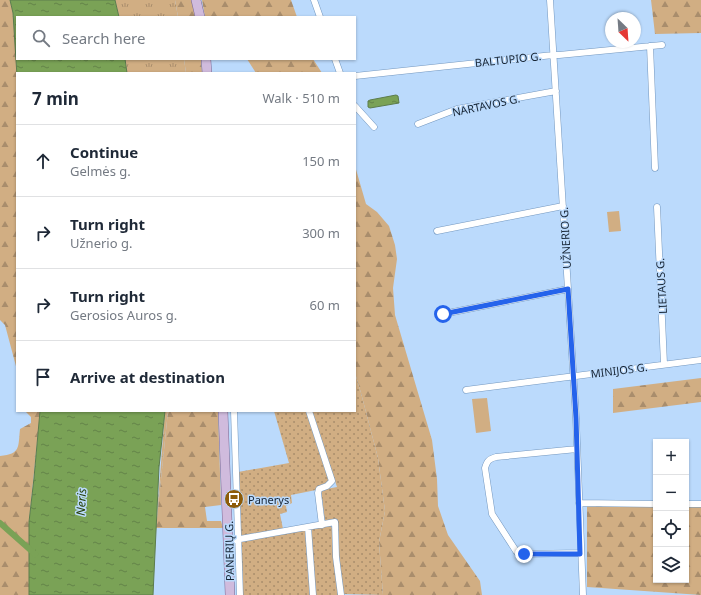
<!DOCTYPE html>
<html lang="en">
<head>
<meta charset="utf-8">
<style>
  :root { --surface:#fff; --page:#f2f2f3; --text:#1f2937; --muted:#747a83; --line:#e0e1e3 }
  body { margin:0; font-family:"Noto Sans",sans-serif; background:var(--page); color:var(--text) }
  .controls { position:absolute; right:12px; bottom:12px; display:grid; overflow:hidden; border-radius:0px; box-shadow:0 1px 3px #0004 }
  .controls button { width:36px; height:36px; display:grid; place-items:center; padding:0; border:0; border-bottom:1px solid var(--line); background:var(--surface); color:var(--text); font:20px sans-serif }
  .compass { position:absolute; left:605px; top:12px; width:36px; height:36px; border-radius:50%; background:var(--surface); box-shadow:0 1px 3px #0004; rotate:155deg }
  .stop { position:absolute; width:12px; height:12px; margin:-9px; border:3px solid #2563eb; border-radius:50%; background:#fff }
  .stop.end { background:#2563eb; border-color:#fff; box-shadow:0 1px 4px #0008 }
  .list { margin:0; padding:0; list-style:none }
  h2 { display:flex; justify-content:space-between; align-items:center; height:52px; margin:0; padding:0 16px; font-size:17px }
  h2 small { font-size:13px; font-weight:400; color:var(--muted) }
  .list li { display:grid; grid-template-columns:26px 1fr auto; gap:12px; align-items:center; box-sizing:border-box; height:72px; padding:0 16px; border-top:1px solid var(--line) }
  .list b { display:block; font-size:15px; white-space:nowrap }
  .list p { margin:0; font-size:13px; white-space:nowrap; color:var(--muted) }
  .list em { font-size:13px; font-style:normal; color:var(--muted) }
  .icon { flex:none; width:22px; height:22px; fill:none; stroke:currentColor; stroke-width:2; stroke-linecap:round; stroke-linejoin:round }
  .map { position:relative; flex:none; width:701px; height:595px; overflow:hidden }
  .search { position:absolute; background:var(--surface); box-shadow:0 1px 3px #0004; left:16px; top:16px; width:340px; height:44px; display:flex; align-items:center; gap:10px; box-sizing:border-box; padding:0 14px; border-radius:0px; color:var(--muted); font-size:15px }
  .panel { position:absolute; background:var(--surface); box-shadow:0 1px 3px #0004; left:16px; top:72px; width:340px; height:340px; border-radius:0px }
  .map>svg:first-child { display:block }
</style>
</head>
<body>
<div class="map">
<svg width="701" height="595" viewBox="0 0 701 595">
  <defs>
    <pattern id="grass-tufts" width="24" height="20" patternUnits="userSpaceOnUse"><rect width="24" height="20" fill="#d1ae83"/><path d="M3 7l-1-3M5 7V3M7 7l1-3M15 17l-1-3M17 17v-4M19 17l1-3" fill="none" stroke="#a98d6c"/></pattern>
    <pattern id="forest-firs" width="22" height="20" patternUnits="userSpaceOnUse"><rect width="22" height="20" fill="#d1ae83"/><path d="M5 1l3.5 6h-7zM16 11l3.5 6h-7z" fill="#a98d6c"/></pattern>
    <pattern id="garden-dots" width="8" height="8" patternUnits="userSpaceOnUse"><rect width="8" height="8" fill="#d1ae83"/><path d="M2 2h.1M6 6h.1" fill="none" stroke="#a98d6c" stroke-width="1.8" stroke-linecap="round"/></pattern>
    <pattern id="water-ripples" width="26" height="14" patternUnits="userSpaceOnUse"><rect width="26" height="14" fill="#7aa256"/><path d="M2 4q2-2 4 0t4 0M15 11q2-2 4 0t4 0" fill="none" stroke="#638448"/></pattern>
  </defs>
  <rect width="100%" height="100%" fill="#bbdafc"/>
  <path fill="url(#grass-tufts)" d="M115,0H175L178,17H119Z
    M125,59H184L186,73H127Z
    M165,411H168L156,528Z"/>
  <path fill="url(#forest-firs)" d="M0,0H10L13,13L17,76V370L5,325L0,320Z
    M175,0H192L195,17H178Z
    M202,0H291L297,17H205Z
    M651,0H701V33L655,34Z
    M184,59H201L202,73H186Z
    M247,59H313L322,73H256Z
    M355,166L366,204L377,212L389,226L395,245L397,259L393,288L395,315L432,440L437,479L438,506L448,535L480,581L482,595H383L379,542L385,511L378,458L361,393L355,373Z
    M701,378V402L613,413V389Z
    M25,411H40V413L29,522V595H0V456C21,454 18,447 20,429L31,423V417Z
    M168,411H218L221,505L205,507L207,521H221L223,528H156Z
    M587,505L656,506V580H686V506H701V595L587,587Z"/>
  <path fill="url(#garden-dots)" d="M355,373L361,393L378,458L385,511L379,542L383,595L343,594L336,526L325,522L321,490L337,487L312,411H355Z
    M274,411H306L329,480L327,483L317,487L316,490L291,495L292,503L286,506L287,512L280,514L283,529L241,536L238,472L289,463Z
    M328,526H331L333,531L340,595H313L310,530L311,528Z
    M305,530L310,595H242L241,540Z"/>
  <path fill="#d1ae83" d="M619,211L621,231L609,232L607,212Z
    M487,398L491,431L476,433L472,399Z"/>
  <path fill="url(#water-ripples)" stroke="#5c7c4c" d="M10,0H115L119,17H17V59H125L127,73H17V76L13,13Z
    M396,95L398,96L399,103L370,108L368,107V101L370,100Z
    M40,411H165L159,467L153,595H29V522L34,478Z"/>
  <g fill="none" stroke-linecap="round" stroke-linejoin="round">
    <path stroke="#7aa256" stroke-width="6" d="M0,523L35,554"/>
    <defs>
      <path id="minor" d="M314,0L320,17
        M550,0L576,418L583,595
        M650,46L655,168
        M335,59L340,73
        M355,76L553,55H559L662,45
        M355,106L374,127
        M418,124L457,109L556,91
        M657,207L664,364
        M437,231L563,206
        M443,314L568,289
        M466,390L701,360
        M234,411L240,595
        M309,411L332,481L327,486L319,489L318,493L322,525
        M577,449L496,457C489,459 487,461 485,468L492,514L516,551L519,554H524L581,553
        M579,503L656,504
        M686,504H701
        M308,527L313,595
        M229,541L335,522L336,557L341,595"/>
      <path id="primary" d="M196,0L200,17
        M206,59L207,73
        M223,411L230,595"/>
    </defs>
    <use href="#minor" stroke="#7397bf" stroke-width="7"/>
    <use href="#primary" stroke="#7a6994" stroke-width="10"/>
    <use href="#minor" stroke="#fff" stroke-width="6"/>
    <use href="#primary" stroke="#d0bbdd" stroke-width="9"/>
  </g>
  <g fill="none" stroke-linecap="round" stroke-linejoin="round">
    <path stroke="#2563eb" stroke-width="5" d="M443,314L568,289L576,418L580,554H524"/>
  </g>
  <defs>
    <symbol id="bus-disc" viewBox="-11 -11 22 22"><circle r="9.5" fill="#8e5c09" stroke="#bbdafc"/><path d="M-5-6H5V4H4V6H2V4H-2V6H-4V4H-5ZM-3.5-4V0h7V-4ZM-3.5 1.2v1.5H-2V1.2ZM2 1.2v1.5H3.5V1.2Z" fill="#fff"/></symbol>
  </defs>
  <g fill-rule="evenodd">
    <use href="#bus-disc" x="223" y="488" width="22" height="22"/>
  </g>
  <g text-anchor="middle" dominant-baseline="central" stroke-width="3" stroke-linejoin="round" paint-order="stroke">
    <g font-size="11" fill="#172535" stroke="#bbdafc">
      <text transform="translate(508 59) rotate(-6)">BALTUPIO G.</text>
      <text transform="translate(486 105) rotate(-12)">NARTAVOS G.</text>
      <text transform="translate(565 238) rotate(-93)">UŽNERIO G.</text>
      <text transform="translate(661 286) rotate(-93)">LIETAUS G.</text>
      <text transform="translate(619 370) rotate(-7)">MINIJOS G.</text>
      <text transform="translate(229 551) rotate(-91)">PANERIŲ G.</text>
    </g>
    <g font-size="11" fill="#172535" stroke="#bbdafc" text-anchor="start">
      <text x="248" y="499">Panerys</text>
    </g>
    <g font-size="12" font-style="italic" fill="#29430b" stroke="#bbdafc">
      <text transform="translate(81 502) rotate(-87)">Neris</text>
    </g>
  </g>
</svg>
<div class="controls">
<button>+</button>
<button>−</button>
<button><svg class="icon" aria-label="locate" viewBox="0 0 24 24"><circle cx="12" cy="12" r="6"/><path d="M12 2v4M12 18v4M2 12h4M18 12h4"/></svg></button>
<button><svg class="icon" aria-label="layers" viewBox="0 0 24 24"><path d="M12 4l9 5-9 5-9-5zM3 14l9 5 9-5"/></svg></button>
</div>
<svg class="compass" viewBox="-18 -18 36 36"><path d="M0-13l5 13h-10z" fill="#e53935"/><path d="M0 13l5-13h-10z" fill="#747a83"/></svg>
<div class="stop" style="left:443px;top:314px"></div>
<div class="stop end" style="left:524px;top:554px"></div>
<div class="search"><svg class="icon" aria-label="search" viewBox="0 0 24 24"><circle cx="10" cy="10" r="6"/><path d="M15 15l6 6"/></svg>Search here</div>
<section class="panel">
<h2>7 min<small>Walk · 510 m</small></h2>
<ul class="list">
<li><svg class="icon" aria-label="ahead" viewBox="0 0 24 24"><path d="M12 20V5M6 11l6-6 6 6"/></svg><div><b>Continue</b><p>Gelmės g.</p></div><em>150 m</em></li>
<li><svg class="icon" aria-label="right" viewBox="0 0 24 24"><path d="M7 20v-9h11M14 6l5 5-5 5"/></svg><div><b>Turn right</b><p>Užnerio g.</p></div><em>300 m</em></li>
<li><svg class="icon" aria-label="right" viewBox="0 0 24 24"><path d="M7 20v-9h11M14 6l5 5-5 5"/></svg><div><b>Turn right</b><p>Gerosios Auros g.</p></div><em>60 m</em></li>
<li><svg class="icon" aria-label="arrive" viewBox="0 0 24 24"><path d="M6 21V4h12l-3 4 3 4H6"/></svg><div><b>Arrive at destination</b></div></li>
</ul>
</section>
</div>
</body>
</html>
